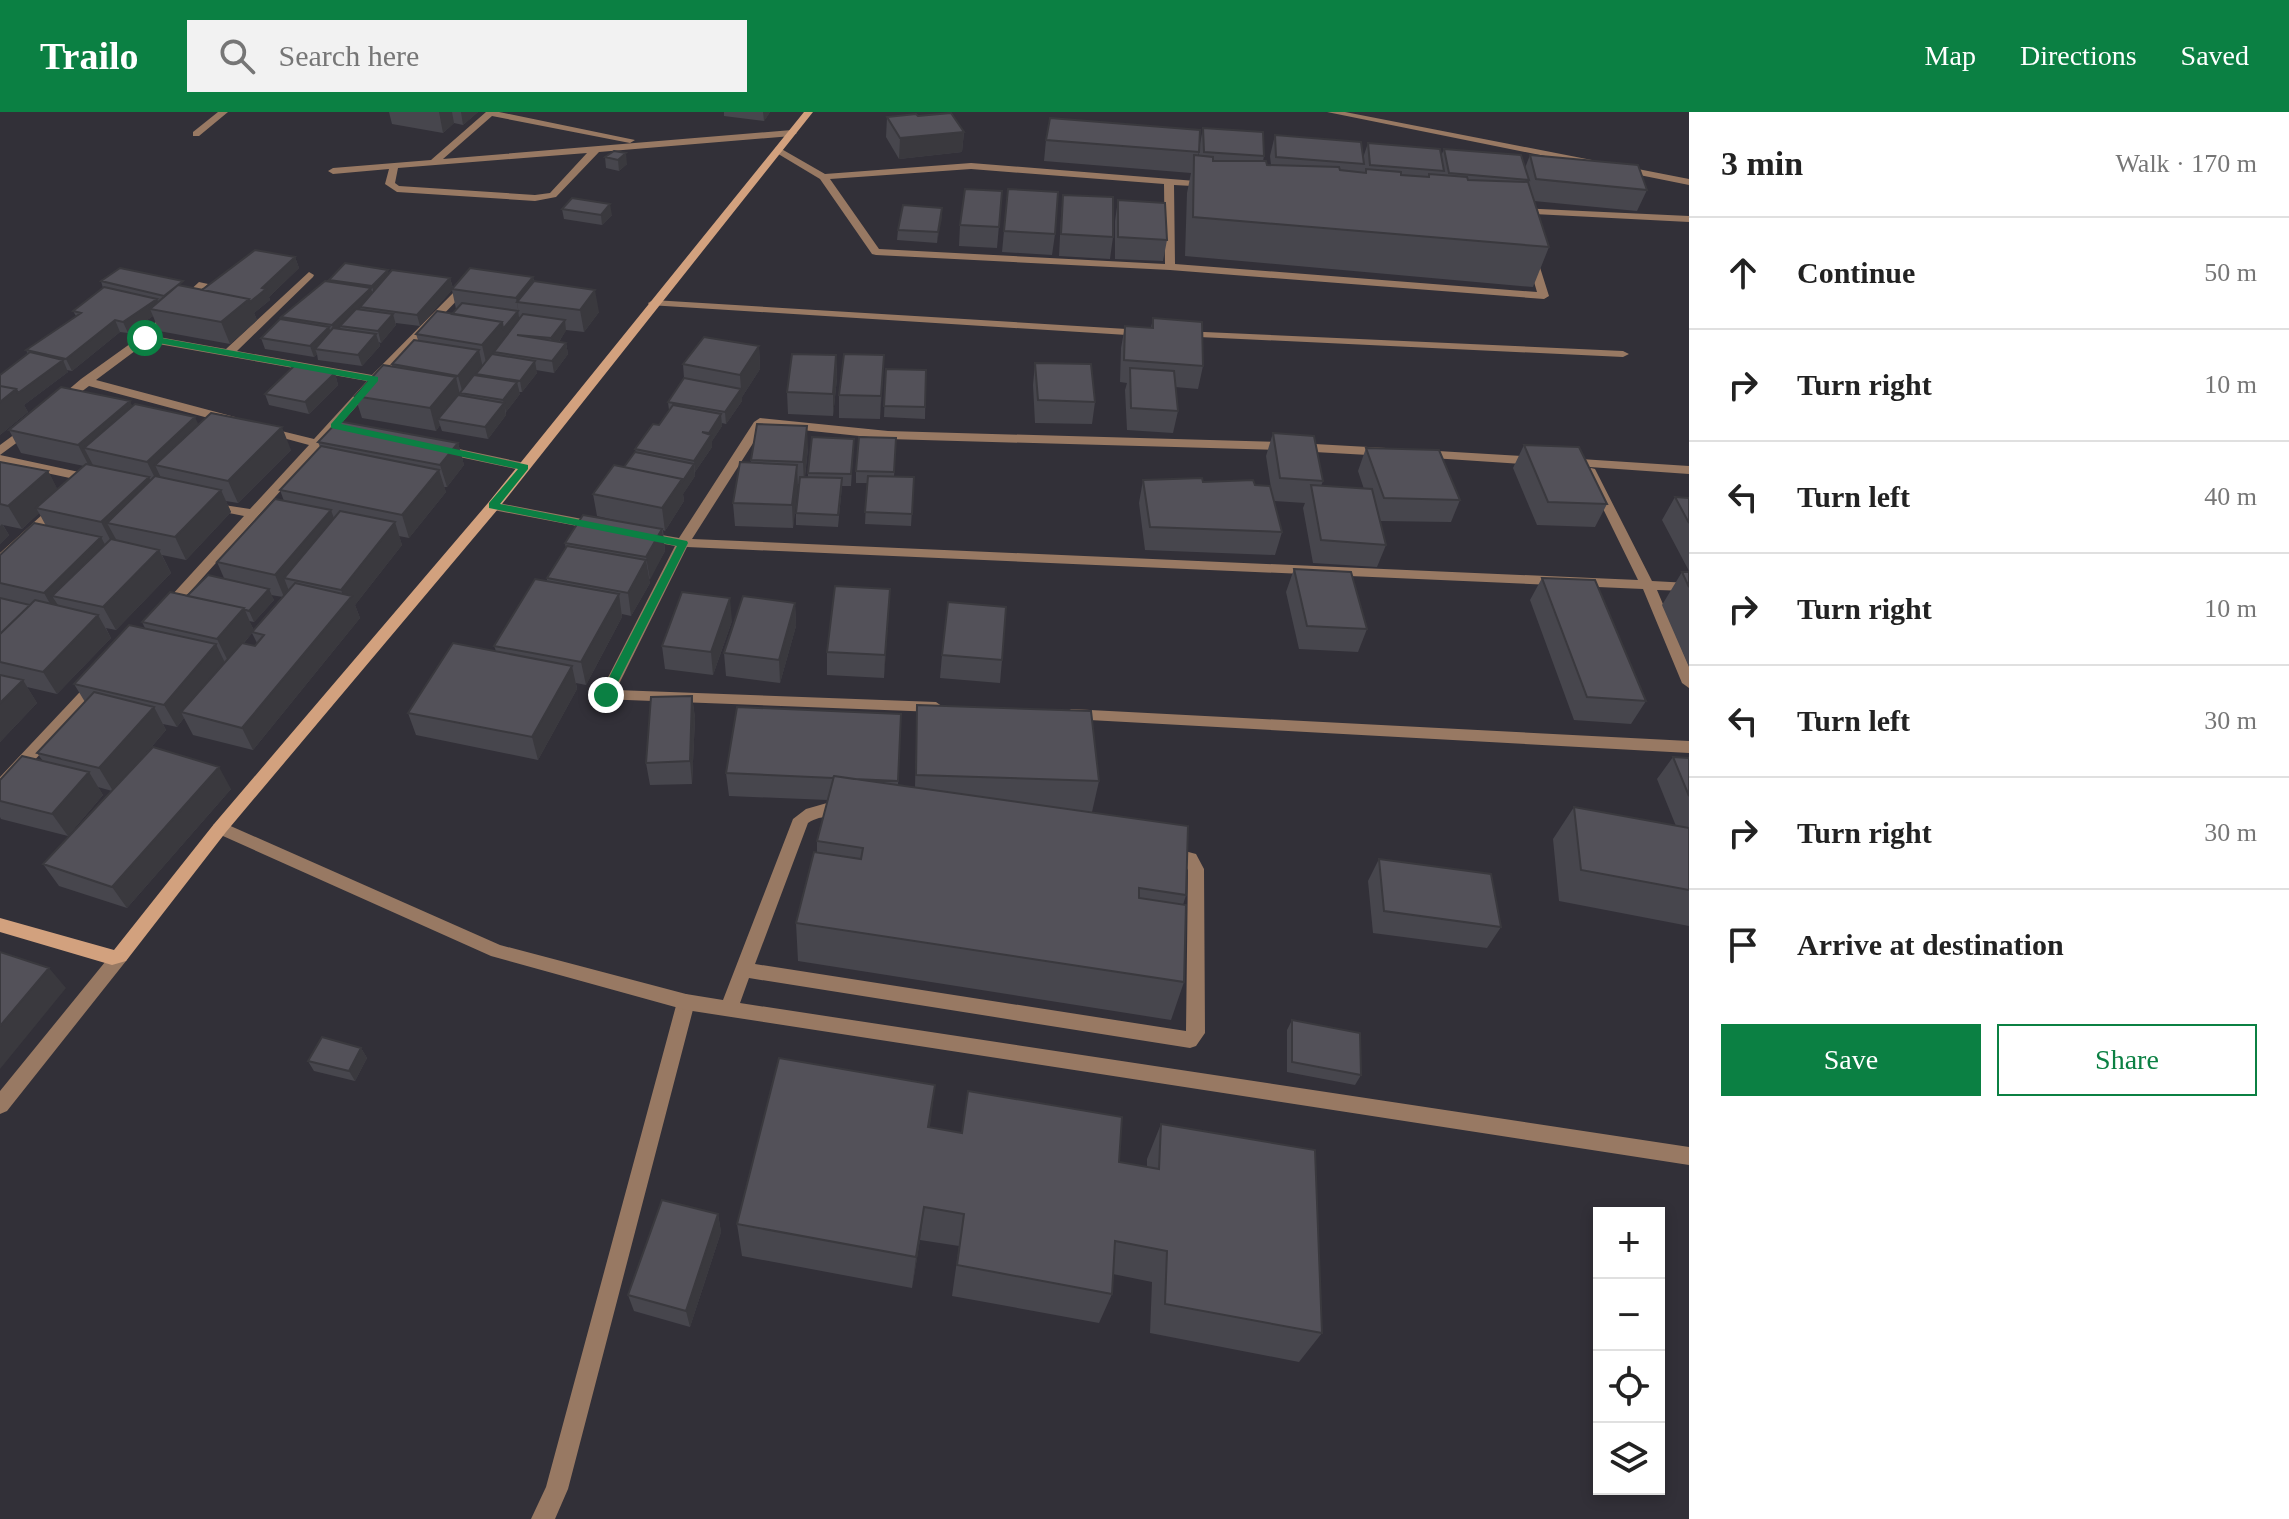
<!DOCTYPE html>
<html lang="en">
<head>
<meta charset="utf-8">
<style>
  :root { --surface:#fff; --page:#f2f2f2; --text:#222; --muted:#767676; --line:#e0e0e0; --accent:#0b8043 }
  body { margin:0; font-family:Georgia,serif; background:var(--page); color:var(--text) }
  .controls { position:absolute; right:24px; bottom:24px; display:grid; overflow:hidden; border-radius:0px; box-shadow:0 4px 12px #0003 }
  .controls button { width:72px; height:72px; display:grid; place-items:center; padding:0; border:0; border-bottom:2px solid var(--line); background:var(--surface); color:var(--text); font:40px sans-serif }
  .stop { position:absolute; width:24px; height:24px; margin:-18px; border:6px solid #0b8043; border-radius:50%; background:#fff }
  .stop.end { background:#0b8043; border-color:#fff; box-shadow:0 2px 8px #0008 }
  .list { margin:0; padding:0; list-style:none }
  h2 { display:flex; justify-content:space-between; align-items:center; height:104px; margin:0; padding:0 32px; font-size:34px }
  h2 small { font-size:26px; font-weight:400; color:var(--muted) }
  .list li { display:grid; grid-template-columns:52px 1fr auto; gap:24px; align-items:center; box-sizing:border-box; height:112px; padding:0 32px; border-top:2px solid var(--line) }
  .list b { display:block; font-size:30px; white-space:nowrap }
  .list em { font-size:26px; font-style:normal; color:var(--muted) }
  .actions { display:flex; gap:16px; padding:24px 32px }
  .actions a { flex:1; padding:18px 0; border:2px solid var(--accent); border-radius:0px; text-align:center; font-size:28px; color:var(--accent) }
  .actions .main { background:var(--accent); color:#fff }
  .icon { flex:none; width:44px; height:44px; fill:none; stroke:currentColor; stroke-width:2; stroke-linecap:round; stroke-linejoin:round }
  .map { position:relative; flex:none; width:1689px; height:1407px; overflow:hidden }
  header { display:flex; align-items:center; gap:48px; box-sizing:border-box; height:112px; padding:0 40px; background:var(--accent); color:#fff }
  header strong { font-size:38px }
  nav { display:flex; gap:44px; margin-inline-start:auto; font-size:28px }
  .search { width:560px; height:72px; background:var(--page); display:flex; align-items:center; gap:20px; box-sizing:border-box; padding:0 28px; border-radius:0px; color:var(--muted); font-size:30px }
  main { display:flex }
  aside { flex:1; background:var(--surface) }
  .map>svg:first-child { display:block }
</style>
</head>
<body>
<header>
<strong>Trailo</strong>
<div class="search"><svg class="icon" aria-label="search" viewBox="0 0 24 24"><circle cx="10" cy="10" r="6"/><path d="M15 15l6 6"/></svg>Search here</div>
<nav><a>Map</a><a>Directions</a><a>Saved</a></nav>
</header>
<main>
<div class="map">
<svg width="1689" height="1407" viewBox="0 0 1689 1407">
  <rect width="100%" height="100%" fill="#323038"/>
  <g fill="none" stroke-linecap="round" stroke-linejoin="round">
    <path fill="#987963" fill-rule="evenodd" d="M686,882L692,885L695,890L568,1377L555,1407H531L546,1375L677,890L680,885Z"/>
    <path fill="#987963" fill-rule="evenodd" d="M218,0H228L199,24H193V20Z
      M486,0H499L635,28L630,31L492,4L443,47L792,18L797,21L792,24L599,40L556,85L535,89L397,80L385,72L389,57L333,62L328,59L333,56L431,48ZM587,41L550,81L535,83L399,74L395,71L398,56Z
      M1327,0H1345L1689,67V73Z
      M778,35L825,62L971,51L1208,70L1211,71V75L1174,73L1175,152L1537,180L1527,146L1532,143L1537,146L1549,184L1544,187L1170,158L876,143L872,142L820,67L775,40V36ZM971,57L1164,72L1165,152L879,137L830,67Z
      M1518,96L1689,104V110L1514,101L1513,99Z
      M309,160L314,163L313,165L237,239L372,263L457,177L466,179L379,269L171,501H161L159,498L161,495L244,404L204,396V390L250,397L309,333L261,320V314L314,327L367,269L147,230L96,268L235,305V311H227L89,274L64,293L60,294L54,290L81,267L141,224L199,170L208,172L153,224L226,237Z
      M653,188L1143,218L1149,221L1143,224L649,193L648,191Z
      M1182,219L1623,239L1629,242L1623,245L1178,224V220Z
      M760,306L888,319L1279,330L1386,336L1392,340L1386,344L1279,338L888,327L764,314L692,427L1638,468L1585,360L1591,356L1595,357L1652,469L1689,471V479L1657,478L1689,554V576L1682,571L1643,477L687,435L616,578L936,590L943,595L936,600L601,587L599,583L675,434L644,428L637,424L644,420L679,426L754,310Z
      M30,311L36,315L34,318L0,343V333Z
      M440,333L525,351L531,355L525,359L436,340L434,337Z
      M1421,338L1538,345L1544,349L1538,353L1417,345L1415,342Z
      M0,343L93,363L99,367L93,371L0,351Z
      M1565,346L1689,354V362L1561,353V347Z
      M493,390L598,410L605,414L598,418L488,397L487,394Z
      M59,391L64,392V398L5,451L0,452V441L54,392Z
      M98,565L105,570L103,574L6,679L0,681V665L93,566Z
      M1071,597L1689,629V641L1071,607L1064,602Z
      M827,691L852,694L854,698L852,702C836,707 823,701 808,711L755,852L1186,919L1188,758L1184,752L1160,745L1158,740L1160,735L1166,734L1196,742L1204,757L1205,921L1196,934L1190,936L749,866L740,891L1689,1035V1053L686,898L491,844L214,720L212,716L214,712H226L500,833L686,882L723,888L793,707L806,697Z
      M120,837L126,839L129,844L126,849L7,999L0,1002V979L114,839Z"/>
    <path fill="#d2a17e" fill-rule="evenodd" d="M804,0H813L498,397L226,720L126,849L112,853L0,820V806L114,838L214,712L488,391Z"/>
  </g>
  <path fill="#47464d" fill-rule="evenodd" d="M389,0H478L463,13L454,11L443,21L392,12Z
    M724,0H770L764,9L724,4Z
    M887,5L964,20L962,40L899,47L886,25Z
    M1203,16L1264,44L1263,49L1267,53H1271L1270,44L1275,23L1363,46L1368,31L1441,44L1444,37L1525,56L1530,43L1647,78L1637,99L1534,89L1549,135L1533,175L1185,144L1187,81L1191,61L1044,49L1046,28L1199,40L1198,44H1199V37Z
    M614,39L627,52L619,59L606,56L605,45Z
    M1008,77L1055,122L1052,143L1002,140Z
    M1002,79L997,136L959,134L960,113Z
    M1063,83L1113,125L1110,147L1059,144L1061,104Z
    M1118,88L1167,128L1163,149L1115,147V109Z
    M942,96L937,131L897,128L898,118Z
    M562,97L612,103L602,113L564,107Z
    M295,145L299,156L269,185L270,188L254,201L257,208L230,232L159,219L153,204L128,221L120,220L72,259L67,258L68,260L24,293L28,300L0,323L28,242L26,238L76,204L73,199L103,176L101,169L185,175L202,178Z
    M389,162L450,166L453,176L533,165L534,169L599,200L584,220L566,218L559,230L566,231L568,242L554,261L536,258L537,261L522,280H519L520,282L506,300V303L488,327L442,319L440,313L436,319L362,306L355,284L392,254V252L418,228L416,222L452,202L456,197L452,178L420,214L396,211V213L381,231L379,230L380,234L362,254L318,248L317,242L314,245L265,237L261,226L282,207L281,205L329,170V168Z
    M1153,206L1203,254L1198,277L1175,275L1178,299L1173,321L1127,318L1125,278L1127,271L1120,270L1121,236L1125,214L1151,216Z
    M759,234L760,257L742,285V289L726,312L722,311V314L712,329V335L695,360V364L683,382L684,389L665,419L663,418L665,439L649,468L650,471L631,504L622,502V505L586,573L576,571L577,577L538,648L416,623L408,601L496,539L494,534L547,469V466L566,436L565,431L623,410L597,404L593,382L624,355L636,340L635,337L659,313L669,298L668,290L684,266L683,252Z
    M836,243L837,266L833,304L788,302L787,280Z
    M884,243L880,307L839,306V283Z
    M1035,251L1095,290L1092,312L1035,311L1033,273Z
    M886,257L926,258L925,307L884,305Z
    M335,261L338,273L309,302L269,293L265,282Z
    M130,289L132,295L291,338L238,391L226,389L231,400L186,448L162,443L171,461L116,518L106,516L111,526L57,582L27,575L37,591L0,630V443L46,414L39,401L22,417L3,413L9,423L0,432V350L48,359L57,377L84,354L21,341L9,318Z
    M1273,321L1323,369L1321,374L1364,377L1358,359L1366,336L1460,388L1451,410L1380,409L1386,433L1377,455L1313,451L1303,396L1305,391L1274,389L1282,420L1275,443L1145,438L1139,391L1143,368L1255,373L1272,382L1266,344Z
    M896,326L894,365H914L911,414L865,412L867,371H856V359Z
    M854,327L851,374H842L838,415L796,413V401L799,372H798L793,416L735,414L733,391L751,351V348L808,336L805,365H808V361Z
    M318,330L458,331L464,353L447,375H444L446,380L409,426L399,424L402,433L355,493L360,506L253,638L193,623L184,606L177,615L163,612L166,618L130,660L231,677L127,796L59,774L43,752L112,679L98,675L103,683L68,724L1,707L0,705V668L43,649L37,641L85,590L74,572L145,516L142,510L187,484L224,466L217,450L284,389L280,378L320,335ZM271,483L283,485L254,518L249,509L254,510L274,488ZM252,521L257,531L255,534L244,531Z
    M1524,333L1607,392L1595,415L1537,413L1513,356Z
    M1675,385L1689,386V459L1662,408Z
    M1294,457L1367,517L1358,540L1299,537L1286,480Z
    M1682,460H1689V555L1662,493Z
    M1542,466L1646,589L1631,612L1574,608L1530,488Z
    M890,477L884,566L827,563V540Z
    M795,491L796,514L780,571L726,564L724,541Z
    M732,509L713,563L665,557L662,534Z
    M942,543L1002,548L1000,571L940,566Z
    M692,584L695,606L692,672L650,673L646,651Z
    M917,593L1099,669L1092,700L1186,783L1183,793L1184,870L1171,908L798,849L796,811L817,741V729L828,688L729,684L726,661L901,602L898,673L915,675Z
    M1673,645L1689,646V814L1559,789L1553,727L1574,695L1676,714L1657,667Z
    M1379,747L1501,815L1487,836L1373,821L1368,769Z
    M1292,908L1361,963L1355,973L1287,960V918Z
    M361,936L367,946L355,969L314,959L308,949Z
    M1161,1012L1322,1221L1299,1250L1150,1221L1152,1170L1113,1162L1112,1182L1099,1211L952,1184L959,1134L920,1128L912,1176L742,1144L737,1112L930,1015L1147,1055V1047Z
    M718,1102L721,1120L690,1215L634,1199L628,1183Z"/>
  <path fill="#3a393e" d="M439,0H452L454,11L443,21Z
    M461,0H478L463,13Z
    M763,0H770L764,9Z
    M964,20L962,40L899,47L900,26Z
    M626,41L627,52L619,59L618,48Z
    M610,92L612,103L602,113L601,103Z
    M942,96V106L937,131L938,120Z
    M295,145L299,156L269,185L270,188L254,201L257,208L230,232L221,210L262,176Z
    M388,158L391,169L375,186L372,174Z
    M533,165L537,187L517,190L520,208L516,186Z
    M450,166L453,177L420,214L417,203Z
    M371,176L374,187L360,195L361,200L340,214L341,218L335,224L332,213Z
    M595,178L599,200L584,220L580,198Z
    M157,187L162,198L150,197L153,204L128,221L123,210Z
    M518,199L520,211L494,240L495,246L487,255L482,233L502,210Z
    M393,202L396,213L381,231L378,219Z
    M115,208L120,220L72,259L66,247Z
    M565,208L566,219L553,238L551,226Z
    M329,215L333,226L315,237L317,242L314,245L310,234Z
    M376,222L380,234L362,254L358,243Z
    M566,231L568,242L554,261L552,249Z
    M759,234L760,257L742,285V289L726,312L725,300L741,277L740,263Z
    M479,238L484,261L476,262L478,269L463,282L458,264Z
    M836,243L837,266L833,304V282Z
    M884,243L883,265L880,307L881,284Z
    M63,248L68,260L24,293L28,300L0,323V290L16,277Z
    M535,249L537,261L522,280L520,269Z
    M335,261L338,273L309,302L305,290Z
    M456,265L461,288L438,307L440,313L436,319L430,296Z
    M517,270L520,282L506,300L503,288Z
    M130,289L140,311L84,336L93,353L90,356L78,333Z
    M504,291L506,303L488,327L485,315Z
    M721,302L722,314L712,329V335L695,360L694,349L709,326V321Z
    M195,305L205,327L155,353L162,368L158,372L147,350Z
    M807,314L808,336L804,372L803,350Z
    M282,315L291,338L238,391L228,369Z
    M458,331L464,353L447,375L440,353Z
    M694,352L695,364L683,382L684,389L665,419L662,396L682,367Z
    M797,353L798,375L793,416L792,393Z
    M439,358L446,380L409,426L402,403Z
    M48,359L60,382L36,396L39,401L22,417L8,394Z
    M149,365L160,388L107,411L117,429L113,433L101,410Z
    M221,378L231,400L186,448L175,425Z
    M331,398L339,421L284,466L289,479L284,485L275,463Z
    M395,410L402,433L355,493L360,506L253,638L242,616L346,491L341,478Z
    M2,412L9,423L0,432V414Z
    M662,417L665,439L650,468L646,445Z
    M101,425L113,448L52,484L62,499L57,504L44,481Z
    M159,438L171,461L116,518L103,495Z
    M646,448L650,471L631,504L628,481Z
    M269,477L274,488L254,510L249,499Z
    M890,477L889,500L884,566L885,543Z
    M619,482L622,505L586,573L581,550Z
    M730,486L732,509L713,563L711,540Z
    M795,491L796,514L780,571L779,548Z
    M244,496L254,519L228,549L217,527Z
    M98,503L111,526L57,582L43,560Z
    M216,532L227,555L181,600L184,606L177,615L164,593Z
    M572,554L577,577L538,648L532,625Z
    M23,568L37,591L0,630V591Z
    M692,584L695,606L692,672L690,649Z
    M154,595L166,618L113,679L99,656Z
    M219,655L231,677L127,796L112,775Z
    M89,660L103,683L68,724L52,702Z
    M49,856L66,876L0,957V914Z
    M361,936L367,946L355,969L349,959Z
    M935,973L931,1008L924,1049L928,1015Z
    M924,1095L920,1128L912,1176L916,1145Z
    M718,1102L721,1120L690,1215L686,1199Z"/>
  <path fill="#535159" stroke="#3a393e" stroke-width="2" d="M951,1L964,20L900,26L887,5L916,2L918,4Z
    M1050,6L1200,18L1199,40L1046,28Z
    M1203,16L1263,20L1264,44L1204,40Z
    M1275,23L1361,30L1364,52L1276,45Z
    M1368,31L1440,37L1444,59L1370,53Z
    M1444,37L1521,43L1529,68L1449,61Z
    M614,39L626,41L618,48L605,45Z
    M1194,43L1213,45V49H1266L1267,53L1339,55L1340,58L1366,61V57L1401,60V63L1429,65V62L1467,65L1468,68L1528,70L1549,135L1193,105Z
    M1530,43L1638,53L1647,78L1536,67Z
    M965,77L1002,79L999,115L960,113Z
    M1008,77L1058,80L1055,122L1004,119Z
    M1063,83L1113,85V125L1061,122Z
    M572,86L610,92L601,103L562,97Z
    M1118,88L1165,91L1167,128L1118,125Z
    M903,93L942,96L938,120L898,118Z
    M255,138L295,145L262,176L266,177L250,190L249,187L202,178Z
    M345,151L388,158L372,174L329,168Z
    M120,156L183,169L164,184L101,169Z
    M470,156L533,165L516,186L452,177Z
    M392,158L450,166L417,203L360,195Z
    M325,169L371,176L332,213L281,205Z
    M534,169L595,178L580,198L517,190Z
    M178,173L249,187L221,210L150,197Z
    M104,175L157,187L123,210L115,208L66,247L26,238L81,201L73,199Z
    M462,191L518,199L503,217L502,210L452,202Z
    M356,197L393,202L378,219L340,214Z
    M437,199L502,210L482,233L416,222Z
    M523,202L565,208L551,226L517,223L566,231L552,249L494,240Z
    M1153,206L1202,210L1203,254L1124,248L1125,214L1153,216Z
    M280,207L329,215L310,234L261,226Z
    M333,216L376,222L358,243L315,237Z
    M704,225L759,234L740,263L683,252Z
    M414,228L479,238L458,264L392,252Z
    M30,240L63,248L18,281L16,277L0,274V263Z
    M492,242L535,249L520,269L476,262Z
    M792,242L836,243L833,282L787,280Z
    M844,242L884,243L881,284L839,283Z
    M1035,251L1091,252L1095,290L1038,288Z
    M295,253L335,261L305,290L265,282Z
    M383,253L456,265L430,296L355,284Z
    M1130,256L1174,259L1178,299L1131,296Z
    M886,257L926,258L925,295L884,294Z
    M474,263L517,270L503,288L460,281Z
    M684,266L741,277L725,300L668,290Z
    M0,274L16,277L0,290Z
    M61,275L130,289L78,333L9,318Z
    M458,283L504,291L485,315L438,307Z
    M135,292L195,305L147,350L84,336Z
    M673,293L721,302L709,321L702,320L711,323L694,349L635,337L653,312L659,313Z
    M211,301L282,315L228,369L155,353Z
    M338,309L458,331L440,353L318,330Z
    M757,312L807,314L803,350L751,348Z
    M1273,321L1314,324L1323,369L1280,366Z
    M812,325L854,327L851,362L808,361Z
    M859,325L896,326L894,360L856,359Z
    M1524,333L1579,335L1607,392L1548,390Z
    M321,334L439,358L402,403L280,378Z
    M1366,336L1439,338L1460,388L1384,386Z
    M635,340L694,352L682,370V367L624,355Z
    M0,350L48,359L8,394L0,392Z
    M740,350L797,353L792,393L733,391Z
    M86,352L149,365L101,410L36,396Z
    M614,353L682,367L662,396L593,382Z
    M155,364L221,378L175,425L107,411Z
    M868,364L914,365L912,402L865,400Z
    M800,365L842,366L838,403L796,401Z
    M1202,366L1203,370L1253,368L1255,373L1270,374L1282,420L1150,415L1143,368Z
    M1311,373L1372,377L1386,433L1321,428Z
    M1675,385L1689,386V411Z
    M275,387L331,398L275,463L217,450Z
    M340,399L395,410L341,478L284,466Z
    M583,403L662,417L646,445L565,431Z
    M34,411L101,425L44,481L0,471V443Z
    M111,427L159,438L103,495L52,484Z
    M567,434L646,448L628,481L547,466Z
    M1294,457L1351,460L1367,517L1307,514Z
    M1682,460H1689V475Z
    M208,463L269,477L249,499L243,497L244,496L187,484Z
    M1542,466L1595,468L1646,589L1587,585Z
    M535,467L619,482L581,550L494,534Z
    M295,471L352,484L242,616L181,600L242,531L255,534L264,523L252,520Z
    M835,474L890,477L885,543L827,540Z
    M170,480L244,496L217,527L142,510Z
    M682,480L730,486L711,540L662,534Z
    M743,484L795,491L779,548L724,541Z
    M0,486L30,493L0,522Z
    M35,488L98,503L43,560L0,550V522Z
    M948,490L1006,495L1002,548L942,543Z
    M129,513L216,532L164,593L74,572Z
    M453,531L572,554L532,625L408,601Z
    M0,563L23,568L0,591Z
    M94,580L154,595L99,656L37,641Z
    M692,584L690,649L646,651L651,585Z
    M917,593L1091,599L1099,669L916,663Z
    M737,595L901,602L898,669L854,667L834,664L833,666L726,661Z
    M153,635L219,655L112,775L43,752Z
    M22,644L89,660L52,702L0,689V668Z
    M1673,645L1689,646V684Z
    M834,664L1188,714L1186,783L1139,776V786L1186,793L1184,870L796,811L814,740L861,747L863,736L817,729Z
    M1574,695L1689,716V778L1581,758Z
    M1379,747L1491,762L1501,815L1384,799Z
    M0,840L49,856L0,914Z
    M1292,908L1360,921L1361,963L1292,950Z
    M322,925L361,936L349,959L308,949Z
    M779,946L935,973L928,1015L962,1021L968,979L1122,1005L1119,1050L1159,1057L1161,1012L1315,1038L1322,1221L1165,1192L1167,1139L1115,1129L1112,1182L957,1153L964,1102L924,1095L916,1145L737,1112Z
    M662,1088L718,1102L686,1199L628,1183Z"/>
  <path fill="#0b8043" d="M145,223L378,265V269L341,312L528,353V357L500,392L687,429L688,431L610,586L600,583L677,434L489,396V391L518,357L331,316V312L368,269L142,228Z"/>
</svg>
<div class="controls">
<button>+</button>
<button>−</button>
<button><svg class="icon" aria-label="locate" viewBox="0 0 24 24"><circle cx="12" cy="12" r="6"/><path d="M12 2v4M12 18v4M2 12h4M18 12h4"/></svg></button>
<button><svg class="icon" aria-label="layers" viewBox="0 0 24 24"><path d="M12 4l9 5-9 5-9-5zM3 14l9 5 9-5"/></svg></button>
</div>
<div class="stop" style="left:145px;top:226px"></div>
<div class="stop end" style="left:606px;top:583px"></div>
</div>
<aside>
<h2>3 min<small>Walk · 170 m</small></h2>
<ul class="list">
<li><svg class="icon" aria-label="ahead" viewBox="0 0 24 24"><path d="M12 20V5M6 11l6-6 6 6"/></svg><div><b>Continue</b></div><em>50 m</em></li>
<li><svg class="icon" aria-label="right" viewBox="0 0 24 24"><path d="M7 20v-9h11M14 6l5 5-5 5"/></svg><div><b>Turn right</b></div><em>10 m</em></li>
<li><svg class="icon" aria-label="left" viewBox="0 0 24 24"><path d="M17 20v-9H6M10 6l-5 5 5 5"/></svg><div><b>Turn left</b></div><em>40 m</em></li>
<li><svg class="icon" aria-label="right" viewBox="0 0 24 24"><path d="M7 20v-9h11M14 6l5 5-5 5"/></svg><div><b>Turn right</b></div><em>10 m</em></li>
<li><svg class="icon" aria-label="left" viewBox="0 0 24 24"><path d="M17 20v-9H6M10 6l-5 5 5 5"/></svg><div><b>Turn left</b></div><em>30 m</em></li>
<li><svg class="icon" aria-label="right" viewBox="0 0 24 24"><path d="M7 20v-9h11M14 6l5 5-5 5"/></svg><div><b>Turn right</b></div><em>30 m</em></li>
<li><svg class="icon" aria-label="arrive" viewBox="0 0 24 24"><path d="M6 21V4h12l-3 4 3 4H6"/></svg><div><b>Arrive at destination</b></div></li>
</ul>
<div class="actions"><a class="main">Save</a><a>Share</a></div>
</aside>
</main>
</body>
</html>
